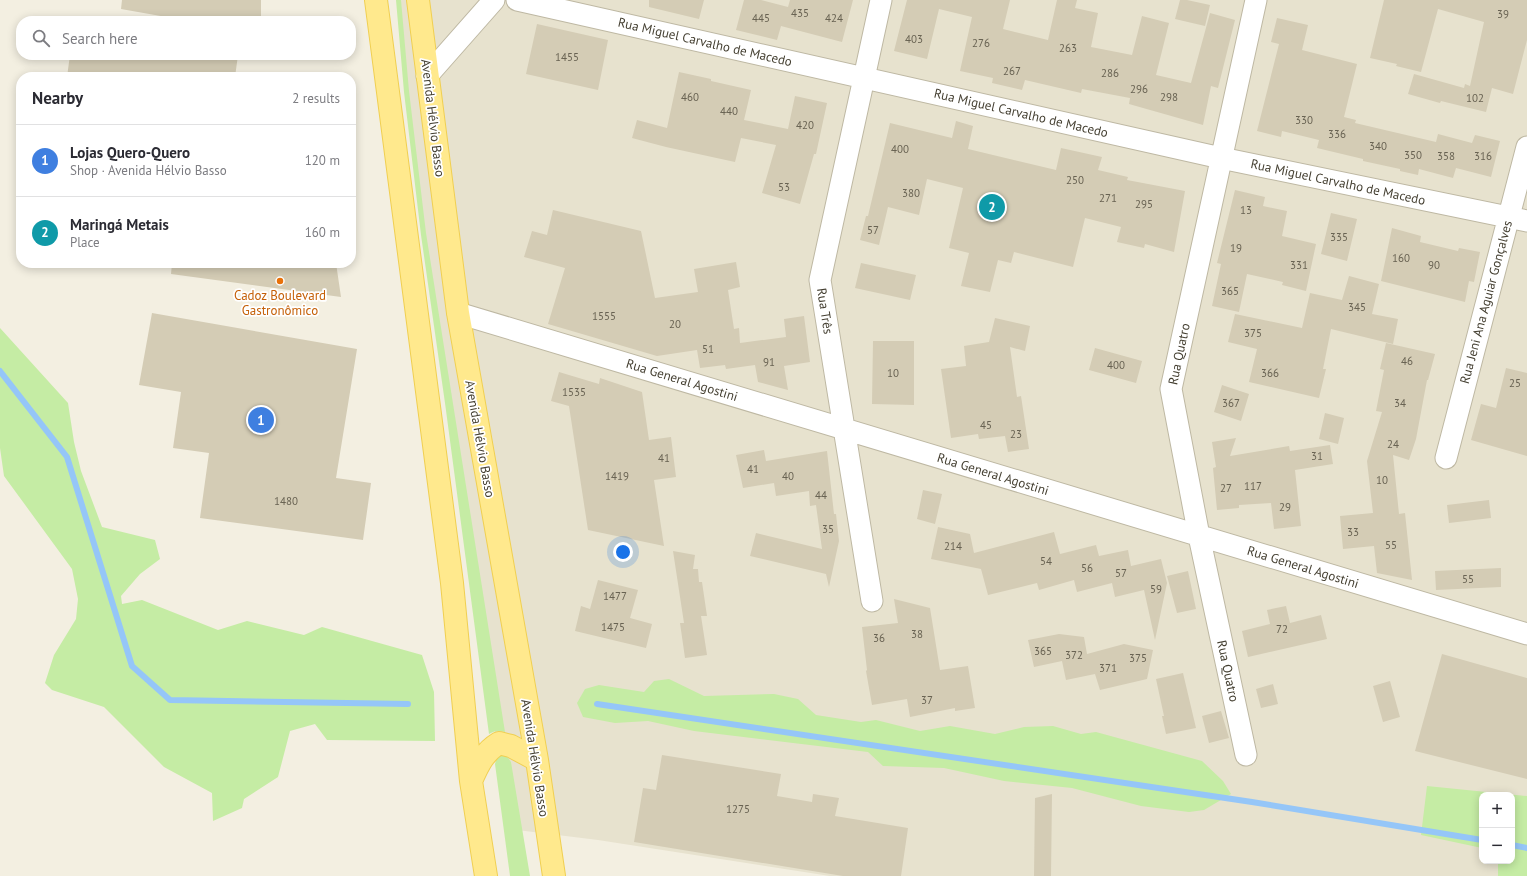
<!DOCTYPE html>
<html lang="en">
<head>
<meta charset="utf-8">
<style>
  :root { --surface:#fff; --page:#f2f2f3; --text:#2b2b33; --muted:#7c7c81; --line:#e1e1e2; --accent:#db2777 }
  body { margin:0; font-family:"PT Sans",sans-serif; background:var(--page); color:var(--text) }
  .controls { position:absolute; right:12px; bottom:12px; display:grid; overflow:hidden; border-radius:8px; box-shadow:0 2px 10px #0003 }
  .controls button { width:36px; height:36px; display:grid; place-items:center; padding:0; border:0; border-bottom:1px solid var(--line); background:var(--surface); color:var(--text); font:20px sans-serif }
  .you { position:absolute; left:623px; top:552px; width:14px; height:14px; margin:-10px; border:3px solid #fff; border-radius:50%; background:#1a73e8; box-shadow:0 0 0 6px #1a73e833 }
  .badge { display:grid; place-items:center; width:26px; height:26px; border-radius:50%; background:var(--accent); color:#fff; font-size:13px; font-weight:700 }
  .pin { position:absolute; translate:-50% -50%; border:2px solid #fff; box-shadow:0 1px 4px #0006 }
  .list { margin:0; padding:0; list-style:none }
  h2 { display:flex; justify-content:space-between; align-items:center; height:52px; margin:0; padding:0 16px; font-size:17px }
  h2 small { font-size:13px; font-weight:400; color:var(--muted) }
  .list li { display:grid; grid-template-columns:26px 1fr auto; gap:12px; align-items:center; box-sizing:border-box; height:72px; padding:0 16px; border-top:1px solid var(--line) }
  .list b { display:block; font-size:15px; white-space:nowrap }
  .list p { margin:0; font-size:13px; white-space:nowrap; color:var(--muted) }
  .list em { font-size:13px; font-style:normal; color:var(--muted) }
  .icon { flex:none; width:22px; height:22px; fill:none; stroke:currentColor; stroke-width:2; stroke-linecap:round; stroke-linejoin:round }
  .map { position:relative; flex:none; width:1527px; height:876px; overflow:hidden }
  .search { position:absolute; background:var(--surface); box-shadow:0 2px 10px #0003; left:16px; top:16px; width:340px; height:44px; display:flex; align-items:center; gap:10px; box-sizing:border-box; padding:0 14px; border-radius:16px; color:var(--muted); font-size:15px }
  .panel { position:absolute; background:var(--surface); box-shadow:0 2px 10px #0003; left:16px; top:72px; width:340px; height:196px; border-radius:16px }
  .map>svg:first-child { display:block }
</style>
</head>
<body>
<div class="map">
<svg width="1527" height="876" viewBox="0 0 1527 876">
  <rect width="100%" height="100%" fill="#f3efe1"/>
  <path fill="#e7e2ce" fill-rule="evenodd" d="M397,0H1527V876H830L598,840L509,829L448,402L423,235ZM1482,795H1512V861H1482Z"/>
  <path fill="#c5eca4" d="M396,0H401L409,91L426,233L505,732C498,730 494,731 489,734L445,403L421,235L404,92Z
    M0,328L68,403L74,442L81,471L102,527L155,540L160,559L140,574L121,596L122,604L142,600L218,630L247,621L304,635L322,627L422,655L434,692L435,741L327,740L315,724L290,731L278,777L244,799L242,808L213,821L212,793L164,767L104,707L52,690L45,683L54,655L76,619L78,599L72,569L4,476L0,448Z
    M669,679L704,696L774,694L798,699L816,715L861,722L876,720L920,731L950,726L995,734L1024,727L1053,726L1081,734L1096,732L1202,761L1223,781L1231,794L1204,810L1189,812L1141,806L1072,788L1004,781L944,768L883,766L868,752L694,731L648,721L615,723L583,717L577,703L585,689L599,685L644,692L654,681Z
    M506,755L511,762L530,876H510L495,764L497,757Z
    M1427,786L1527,796V876H1498V861H1512V795H1482V848L1421,835Z"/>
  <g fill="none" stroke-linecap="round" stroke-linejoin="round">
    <path stroke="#95c6f8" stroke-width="6" d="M0,371L67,457L132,666L170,700L408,704
      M597,704L1252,802L1482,840
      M1512,845L1527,848"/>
  </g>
  <path fill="#d4ccb5" d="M122,0H261V19L222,18L221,21H189L121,9Z
    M649,0H704L699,19L649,7Z
    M744,0H761L788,7L790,0H853L842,42L781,26L777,40L736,30Z
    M907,0H1010L1003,29L1048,40L1057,0H1077L1075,8L1098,13L1091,47L1132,55L1142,16L1169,23L1156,75L1191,83L1210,13L1235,20L1218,88L1211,86L1203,125L1129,104L1130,98L1082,89L1081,93L1025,80L1022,90L992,83L993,78L960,71L972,17L939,9L927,59L894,51Z
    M1180,0H1187L1210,5L1205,26L1175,19Z
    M1384,0H1527V40L1513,94L1492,88L1486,112L1441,101L1440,103L1408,94L1414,74L1464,88L1465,84L1470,86L1484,22L1438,9L1421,72L1396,66L1397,64L1370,58Z
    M1277,18L1308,25L1302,50L1357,64L1344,117L1356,120L1355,123L1436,142L1438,134L1472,143L1475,135L1500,141L1491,177L1456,168L1453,178L1419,169L1418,175L1400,171V169L1363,161V159L1317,148L1319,140L1282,131L1281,137L1257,131L1279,44L1271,42Z
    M537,24L608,40L598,90L526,74Z
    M70,55H238L235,77H67Z
    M679,72L711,79V81L751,90L744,120L788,129L795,96L827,103L816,154H814L800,204L762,193L776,145L741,138L735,162L666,147L632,138L637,120L667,128Z
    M956,121L973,126L968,149L1056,170L1061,148L1102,157L1098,170L1128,177L1127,180L1185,191L1174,252L1145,244L1144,248L1117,242L1121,227L1085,218L1073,267L1014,252L1011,263L998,260L990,292L961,286L969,253L949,248L963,188L927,179L919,215L888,207L879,245L860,240L866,216H868L890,123L952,138Z
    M1235,190L1265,197L1263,206L1287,211L1282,236L1316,244L1306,291L1282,285L1283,282L1247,274L1239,312L1212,306L1221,264L1217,263Z
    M553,210L641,231L655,298L698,292L694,269L736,262L740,287L728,290L734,329L739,328L740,343L786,337L784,319L804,316L810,362L784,366L788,390L758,382L755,365L726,369L725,365L700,368L697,350L657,356L548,324L565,268L524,257L532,231L547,235Z
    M1331,213L1357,219L1347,261L1321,254Z
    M1392,228L1421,236L1420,242L1458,251L1459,248L1480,252L1474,282L1469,281L1465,302L1381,281Z
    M172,263H336L341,297L171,274Z
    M861,263L916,275L910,300L855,288Z
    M1349,276L1379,284L1372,314L1398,319L1393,344L1331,329L1323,369H1326L1319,398L1249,382L1257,349L1228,342L1235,314L1302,328L1310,293L1342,300Z
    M152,313L357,349L336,478L371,483L363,540L200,518L209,453L173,448L181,392L139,385Z
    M995,318L1030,326L1025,351L1010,347L1017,397L1021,396L1029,449L1008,452L1005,436L979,439L978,434L951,438L941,369L966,366L964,346L989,342Z
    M873,341H914V405L872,404Z
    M1386,343L1435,354L1428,380H1427L1416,439L1409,460L1393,455L1399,514L1405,513L1412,580L1377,573L1374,546L1343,549L1340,516L1373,513L1367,461L1382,412L1376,411L1384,370L1380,369Z
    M1095,348L1142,361L1136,383L1089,370Z
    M1506,368L1527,373V456L1471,440L1481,404L1496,408Z
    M559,372L599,384L600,378L642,392L649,440L671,437L676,477L654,480L664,546L588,530L569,406L551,401Z
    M1222,385L1249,394L1241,421L1214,412Z
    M1325,413L1344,418L1338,444L1319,439Z
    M1236,438L1230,456L1289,446L1290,451L1330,445L1333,464L1295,470L1301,526L1274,529L1271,503L1239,505V508L1217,510L1213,468L1216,467L1212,442Z
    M764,450L766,461L827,451L834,514H836L839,541L829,587L826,574L750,556L756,533L822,549L816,505L810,506L809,491L776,496L774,483L743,488L736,455Z
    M923,490L942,494L935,524L917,519Z
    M1489,500L1491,518L1449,523L1447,505Z
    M938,527L970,534L974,553L1054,532L1060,554L1096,545L1099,556L1128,550L1131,566L1161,559L1167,583L1155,640L1144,590L1115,597L1112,583L1077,592L1074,580L1039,590L1037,583L988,595L981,569L931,559Z
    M673,551L695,555L693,569H698L699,582H702L707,616H701L707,655L685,658L680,623H684Z
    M1501,568V587L1436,590L1435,571Z
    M1188,571L1196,609L1177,613L1167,576Z
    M598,580L638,590L630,618L652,624L646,648L575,631L581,606L590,609Z
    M894,599L930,608L940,670L968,666L975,708L955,711V708L910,717L907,699L872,705L866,671L867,670L862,627L898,623Z
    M1286,606L1290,623L1321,615L1327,639L1248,657L1242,631L1270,624L1267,610Z
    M1059,634L1084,637L1087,654L1124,644L1153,650L1147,679L1100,690L1095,674L1066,680L1062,661L1034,667L1028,640Z
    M1442,654L1527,678V779L1415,751Z
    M1183,673L1196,728L1166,734L1162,716H1164L1156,679Z
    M1390,681L1400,717L1383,722L1373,686Z
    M1273,684L1278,704L1261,708L1256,689Z
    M1221,711L1229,738L1209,743L1202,716Z
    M662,755L781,774L777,796L812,802L813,794L839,798L835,816L908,828L901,876H843L634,842L643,788L656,790Z
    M1052,794L1051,876H1034L1035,798Z"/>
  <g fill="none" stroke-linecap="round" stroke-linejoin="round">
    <defs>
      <path id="street" d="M517,0L1221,158L1527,221
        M427,76L494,0
        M458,313L1527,634
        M1446,458L1527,147
        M872,601L820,280L881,0
        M1246,755L1199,536L1171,389L1256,0"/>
      <path id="primary" d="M376,0L452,583L471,781L486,876
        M418,0L458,313L537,760L554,876
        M471,781C478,765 484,752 499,743L511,746L537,760"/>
    </defs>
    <use href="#street" stroke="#beb8a3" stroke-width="23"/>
    <use href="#primary" stroke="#f0cf51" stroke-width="24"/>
    <use href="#street" stroke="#fff" stroke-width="21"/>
    <use href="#primary" stroke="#ffe98d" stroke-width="22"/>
  </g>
  <circle fill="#e8710a" stroke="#fff" stroke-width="1.5" cx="280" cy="281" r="4"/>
  <g text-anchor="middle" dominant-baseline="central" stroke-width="3.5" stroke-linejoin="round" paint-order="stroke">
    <g font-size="11" fill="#686252">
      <text x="800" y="13">435</text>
      <text x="1503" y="14">39</text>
      <text x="761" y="18">445</text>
      <text x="834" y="18">424</text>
      <text x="914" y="39">403</text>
      <text x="981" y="43">276</text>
      <text x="1068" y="48">263</text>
      <text x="567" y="57">1455</text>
      <text x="1012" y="71">267</text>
      <text x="1110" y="73">286</text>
      <text x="1139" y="89">296</text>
      <text x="690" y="97">460</text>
      <text x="1169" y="97">298</text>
      <text x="1475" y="98">102</text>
      <text x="729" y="111">440</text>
      <text x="1304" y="120">330</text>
      <text x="805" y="125">420</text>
      <text x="1337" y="134">336</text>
      <text x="1378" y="146">340</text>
      <text x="900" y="149">400</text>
      <text x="1413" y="155">350</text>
      <text x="1446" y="156">358</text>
      <text x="1483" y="156">316</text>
      <text x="1075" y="180">250</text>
      <text x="784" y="187">53</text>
      <text x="911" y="193">380</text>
      <text x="1108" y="198">271</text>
      <text x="1144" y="204">295</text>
      <text x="1246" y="210">13</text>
      <text x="873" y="230">57</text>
      <text x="1339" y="237">335</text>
      <text x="1236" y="248">19</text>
      <text x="1401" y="258">160</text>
      <text x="1299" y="265">331</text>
      <text x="1434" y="265">90</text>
      <text x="1230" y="291">365</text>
      <text x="1357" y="307">345</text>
      <text x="604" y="316">1555</text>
      <text x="675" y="324">20</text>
      <text x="1253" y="333">375</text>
      <text x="708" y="349">51</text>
      <text x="1407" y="361">46</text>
      <text x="769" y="362">91</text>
      <text x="1116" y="365">400</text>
      <text x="893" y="373">10</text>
      <text x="1270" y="373">366</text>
      <text x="1515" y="383">25</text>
      <text x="574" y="392">1535</text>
      <text x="1231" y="403">367</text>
      <text x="1400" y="403">34</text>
      <text x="986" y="425">45</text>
      <text x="1016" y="434">23</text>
      <text x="1393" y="444">24</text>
      <text x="1317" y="456">31</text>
      <text x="664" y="458">41</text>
      <text x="753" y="469">41</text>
      <text x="617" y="476">1419</text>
      <text x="788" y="476">40</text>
      <text x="1382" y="480">10</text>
      <text x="1253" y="486">117</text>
      <text x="1226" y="488">27</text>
      <text x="821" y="495">44</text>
      <text x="286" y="501">1480</text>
      <text x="1285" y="507">29</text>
      <text x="828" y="529">35</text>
      <text x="1353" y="532">33</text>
      <text x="1391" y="545">55</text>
      <text x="953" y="546">214</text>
      <text x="1046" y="561">54</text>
      <text x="1087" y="568">56</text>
      <text x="1121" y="573">57</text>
      <text x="1468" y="579">55</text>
      <text x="1156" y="589">59</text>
      <text x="615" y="596">1477</text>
      <text x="613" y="627">1475</text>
      <text x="1282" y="629">72</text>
      <text x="917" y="634">38</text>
      <text x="879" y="638">36</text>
      <text x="1043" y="651">365</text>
      <text x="1074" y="655">372</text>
      <text x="1138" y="658">375</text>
      <text x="1108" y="668">371</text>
      <text x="927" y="700">37</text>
      <text x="738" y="809">1275</text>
    </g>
    <g font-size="13" fill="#443f31" stroke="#fff">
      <text transform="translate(705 42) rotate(13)">Rua Miguel Carvalho de Macedo</text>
      <text transform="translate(1021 113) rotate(13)">Rua Miguel Carvalho de Macedo</text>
      <text transform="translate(433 118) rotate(83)">Avenida Hélvio Basso</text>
      <text transform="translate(1338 182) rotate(12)">Rua Miguel Carvalho de Macedo</text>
      <text transform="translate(1486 302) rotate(-75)">Rua Jeni Ana Aguiar Gonçalves</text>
      <text transform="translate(825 311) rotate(81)">Rua Três</text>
      <text transform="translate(1179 354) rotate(-78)">Rua Quatro</text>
      <text transform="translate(682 380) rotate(17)">Rua General Agostini</text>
      <text transform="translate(480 439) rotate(80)">Avenida Hélvio Basso</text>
      <text transform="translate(993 474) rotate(17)">Rua General Agostini</text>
      <text transform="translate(1303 567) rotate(17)">Rua General Agostini</text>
      <text transform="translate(1228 671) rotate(78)">Rua Quatro</text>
      <text transform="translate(535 758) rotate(81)">Avenida Hélvio Basso</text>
    </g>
    <g font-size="13" fill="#c56008" stroke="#fff">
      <text x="280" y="295">Cadoz Boulevard<tspan x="280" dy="15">Gastronômico</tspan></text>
    </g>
  </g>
</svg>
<div class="controls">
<button>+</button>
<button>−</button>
</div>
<div class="you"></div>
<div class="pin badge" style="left:261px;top:420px;background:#3f7fe0">1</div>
<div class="pin badge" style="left:992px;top:207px;background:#0f9aa8">2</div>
<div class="search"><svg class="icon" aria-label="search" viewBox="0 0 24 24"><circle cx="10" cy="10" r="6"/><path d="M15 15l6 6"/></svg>Search here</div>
<section class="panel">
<h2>Nearby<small>2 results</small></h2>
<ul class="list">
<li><span class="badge" style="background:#3f7fe0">1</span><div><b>Lojas Quero-Quero</b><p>Shop · Avenida Hélvio Basso</p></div><em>120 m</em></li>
<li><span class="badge" style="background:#0f9aa8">2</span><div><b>Maringá Metais</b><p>Place</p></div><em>160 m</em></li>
</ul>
</section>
</div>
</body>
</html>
